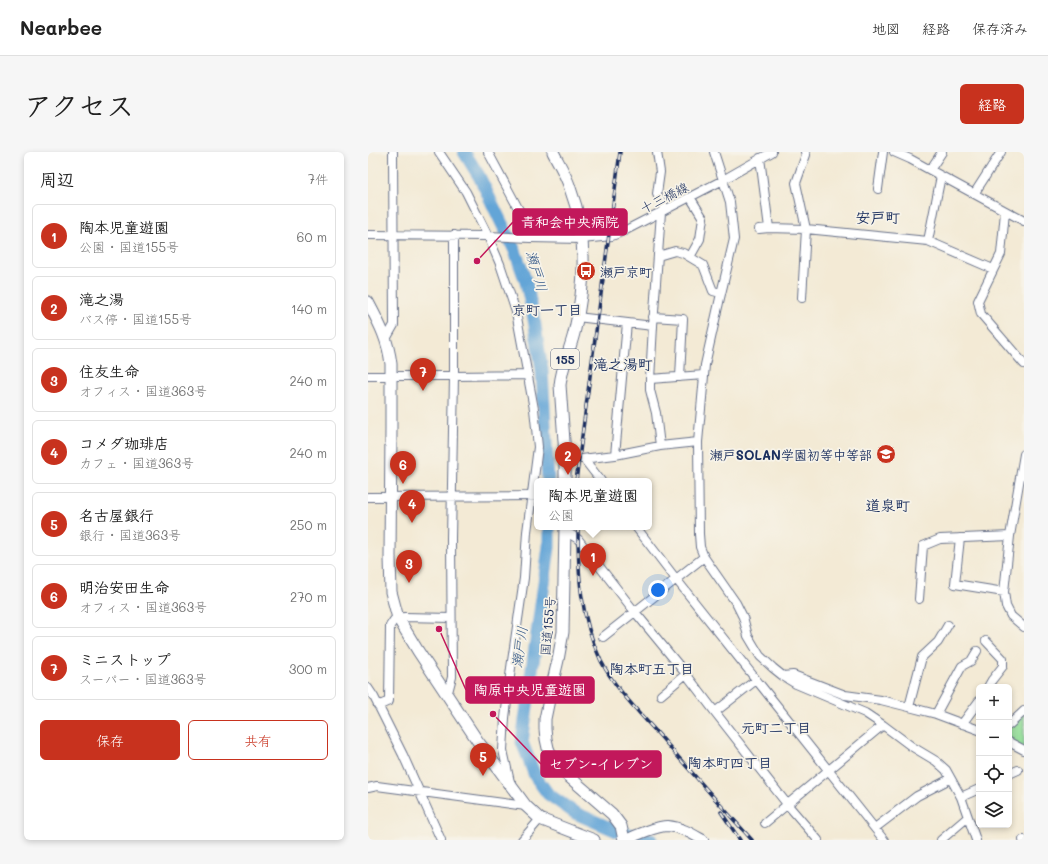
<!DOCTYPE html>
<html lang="ja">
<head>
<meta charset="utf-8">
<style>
  :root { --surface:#fff; --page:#f6f6f6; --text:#222; --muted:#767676; --line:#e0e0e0; --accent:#c8321e }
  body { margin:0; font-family:Mali,"Klee One",sans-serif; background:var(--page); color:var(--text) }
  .controls { position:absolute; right:12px; bottom:12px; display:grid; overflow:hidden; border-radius:6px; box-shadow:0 2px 6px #0003 }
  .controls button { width:36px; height:36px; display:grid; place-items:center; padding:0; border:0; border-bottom:1px solid var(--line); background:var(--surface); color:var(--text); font:20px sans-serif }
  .you { position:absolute; left:290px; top:438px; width:14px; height:14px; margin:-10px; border:3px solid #fff; border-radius:50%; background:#1a73e8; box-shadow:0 0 0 6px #1a73e833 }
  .badge { display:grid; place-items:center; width:26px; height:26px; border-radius:50%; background:var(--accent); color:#fff; font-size:13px; font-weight:700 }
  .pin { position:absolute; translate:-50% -33px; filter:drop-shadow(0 1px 2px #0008) }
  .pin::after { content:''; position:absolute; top:21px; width:14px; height:12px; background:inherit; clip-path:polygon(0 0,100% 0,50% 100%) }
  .popup { position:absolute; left:166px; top:326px; width:118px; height:52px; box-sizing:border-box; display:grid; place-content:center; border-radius:6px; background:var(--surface); filter:drop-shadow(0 1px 3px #0005); font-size:13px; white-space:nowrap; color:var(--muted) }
  .popup b { font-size:15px; color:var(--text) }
  .popup::after { content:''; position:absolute; left:50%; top:100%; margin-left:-8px; border:8px solid transparent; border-top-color:var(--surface) }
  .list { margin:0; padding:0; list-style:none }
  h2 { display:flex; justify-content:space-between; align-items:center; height:52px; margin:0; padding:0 16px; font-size:17px }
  h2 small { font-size:13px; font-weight:400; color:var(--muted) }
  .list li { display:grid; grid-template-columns:26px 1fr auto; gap:12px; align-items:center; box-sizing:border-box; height:64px; margin:0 8px 8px; padding:0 8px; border:1px solid var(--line); border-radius:6px }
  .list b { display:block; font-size:15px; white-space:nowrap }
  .list p { margin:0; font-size:13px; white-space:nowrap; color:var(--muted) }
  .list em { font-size:13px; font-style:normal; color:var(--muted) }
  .actions { display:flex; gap:8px; padding:12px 16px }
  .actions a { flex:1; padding:9px 0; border:1px solid var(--accent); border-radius:6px; text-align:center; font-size:14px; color:var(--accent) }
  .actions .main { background:var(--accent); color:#fff }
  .icon { flex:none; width:22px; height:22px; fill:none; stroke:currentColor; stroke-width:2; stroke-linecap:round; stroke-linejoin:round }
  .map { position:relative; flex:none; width:656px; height:688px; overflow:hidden; border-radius:6px }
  header { display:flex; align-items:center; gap:24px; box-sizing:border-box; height:56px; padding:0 20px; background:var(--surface); border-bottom:1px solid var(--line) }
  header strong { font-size:19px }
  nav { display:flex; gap:22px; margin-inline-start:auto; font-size:14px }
  .intro { display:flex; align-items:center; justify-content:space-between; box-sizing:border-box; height:96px; padding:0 24px }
  h1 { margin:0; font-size:28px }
  .button { padding:10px 18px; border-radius:6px; background:var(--accent); color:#fff; font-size:14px; font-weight:700 }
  main { display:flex; gap:24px; padding:0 24px }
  aside { flex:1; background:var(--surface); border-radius:6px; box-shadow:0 2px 6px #0003 }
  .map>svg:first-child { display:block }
</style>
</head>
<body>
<header>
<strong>Nearbee</strong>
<nav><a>地図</a><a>経路</a><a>保存済み</a></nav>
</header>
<div class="intro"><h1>アクセス</h1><a class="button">経路</a></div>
<main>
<aside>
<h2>周辺<small>7件</small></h2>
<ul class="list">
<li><span class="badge">1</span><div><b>陶本児童遊園</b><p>公園 · 国道155号</p></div><em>60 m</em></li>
<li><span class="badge">2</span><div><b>滝之湯</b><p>バス停 · 国道155号</p></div><em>140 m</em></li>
<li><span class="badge">3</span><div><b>住友生命</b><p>オフィス · 国道363号</p></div><em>240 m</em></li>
<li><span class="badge">4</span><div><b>コメダ珈琲店</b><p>カフェ · 国道363号</p></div><em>240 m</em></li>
<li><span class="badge">5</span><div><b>名古屋銀行</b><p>銀行 · 国道363号</p></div><em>250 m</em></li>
<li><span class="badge">6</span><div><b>明治安田生命</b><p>オフィス · 国道363号</p></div><em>270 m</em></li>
<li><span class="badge">7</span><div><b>ミニストップ</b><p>スーパー · 国道363号</p></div><em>300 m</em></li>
</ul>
<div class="actions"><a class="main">保存</a><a>共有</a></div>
</aside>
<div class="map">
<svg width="656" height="688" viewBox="0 0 656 688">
  <rect width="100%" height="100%" fill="#f7f3e8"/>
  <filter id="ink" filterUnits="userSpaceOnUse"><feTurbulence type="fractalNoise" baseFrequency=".025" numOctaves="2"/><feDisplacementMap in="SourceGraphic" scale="8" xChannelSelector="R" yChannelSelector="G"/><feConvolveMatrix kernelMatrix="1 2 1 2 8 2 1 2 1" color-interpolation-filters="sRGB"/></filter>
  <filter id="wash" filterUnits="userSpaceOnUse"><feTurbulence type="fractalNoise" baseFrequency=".012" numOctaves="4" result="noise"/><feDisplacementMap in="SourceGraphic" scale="16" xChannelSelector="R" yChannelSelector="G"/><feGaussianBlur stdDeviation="0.9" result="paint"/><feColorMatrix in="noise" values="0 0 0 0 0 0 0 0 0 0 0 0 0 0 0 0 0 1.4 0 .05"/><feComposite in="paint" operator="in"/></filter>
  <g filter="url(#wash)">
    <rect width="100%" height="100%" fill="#f3ead5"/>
    <path fill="#93dd98" stroke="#57867b" d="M656,562V596L641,588V576Z"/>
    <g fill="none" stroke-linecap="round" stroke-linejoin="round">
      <path stroke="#63a5d7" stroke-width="13" d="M96,0L111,24L147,99L158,130L166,167L174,218L180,329
        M181,375V395L154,590L167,624L180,642L207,661L249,679L283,688"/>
    </g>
  </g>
  <g filter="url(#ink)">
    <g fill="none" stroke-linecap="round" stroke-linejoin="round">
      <defs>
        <path id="minor" d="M71,0L98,40L120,84L132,112L148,160L166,257L170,295L159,380L156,426L143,516L137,566L135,598L142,630
          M120,0L158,71L162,86
          M289,0L292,20L289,42L297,58
          M346,0L362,50L366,87L352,146L337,213L330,290L331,382L332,395L336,405L368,451L375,465L380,484L392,504L405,516L415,524L428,532L497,561L515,573L543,594L568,609L578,618L593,645L608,688
          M526,0L542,7L656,69
          M392,6L401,76L438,77L560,89L625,117
          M562,18L574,0
          M510,37L515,0
          M606,42L633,0
          M637,60L633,102L610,149L613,162L656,212
          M391,77L401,76
          M0,83L120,84L162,86L214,87L244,84L256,79L355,28L404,0
          M560,89L573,24
          M290,104L307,99L315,101L335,113L345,139L353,141
          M322,105L332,87L335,66L322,45
          M434,146L438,77L428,31L438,3L437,0
          M209,165L285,174
          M285,165L315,167L312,225
          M18,187L26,173L25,0
          M0,224H86L160,223
          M282,227L336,223
          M292,294L288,261L282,238V227L285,174L293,60
          M656,302L642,384L636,440L638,454L643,464L656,475
          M197,303L200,306L214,307L247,303L292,294L330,290
          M247,303L259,171
          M216,307L233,329
          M0,345L169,344
          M268,375L308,427L516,688
          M197,379L210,387L267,460L318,522L347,560L419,652L450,688
          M592,386L587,432L636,440
          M551,447L555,394L572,387L642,384
          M235,485L336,405
          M618,489L635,507V514L624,528L620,535
          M415,524L425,523L477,543L513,548L541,555L568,562L611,578
          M0,536L6,545L35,603L73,688
          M293,543L318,522
          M79,544L84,525L83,387L86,224V83
          M10,554L21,549L22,474L26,468L36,465L83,466
          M541,555L554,505L570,490L580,473
          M347,560L388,528
          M568,562L594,514L603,509L609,499
          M594,572L611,549
          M641,573L656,559
          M641,590L656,598
          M641,622L650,618
          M0,636L9,634L158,654
          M593,645L611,637
          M397,671L515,573
          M507,676L549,644L582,627
          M154,688L172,667
          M573,688L600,665
          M655,688H656"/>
        <path id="major" d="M258,688C268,683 289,674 300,674C313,675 324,682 335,688"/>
        <path id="highway" d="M185,0C191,12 198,23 202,36C219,81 218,130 207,177C203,196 194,213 192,233L197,303V329
          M0,150C11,171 20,187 23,212V276L22,406L23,440L30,466L50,499L109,588L158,654L172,667L226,688
          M197,375L195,480L190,508L183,538L177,567V577L178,587L180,596L185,608L199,623L244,662L253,674L256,688"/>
      </defs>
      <use href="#minor" stroke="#677088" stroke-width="10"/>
      <use href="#major" stroke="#677088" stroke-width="12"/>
      <use href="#highway" stroke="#677088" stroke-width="13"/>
      <use href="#minor" stroke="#fff" stroke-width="8"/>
      <use href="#major" stroke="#fff" stroke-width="10"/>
      <use href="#highway" stroke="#fff" stroke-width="11"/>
      <defs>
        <path id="rail" d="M208,329L252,0
          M210,375C210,423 212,464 233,509C248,538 272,561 293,585C323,620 353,654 384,688
          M353,660L372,688"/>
      </defs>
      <use href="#rail" stroke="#1b2f5e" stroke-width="3.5"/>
      <use href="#rail" stroke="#f7f3e8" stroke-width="2" stroke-dasharray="6" stroke-linecap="butt"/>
    </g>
  </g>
  <defs>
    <symbol id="bus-disc" viewBox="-11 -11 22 22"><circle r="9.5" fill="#c8321e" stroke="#f7f3e8"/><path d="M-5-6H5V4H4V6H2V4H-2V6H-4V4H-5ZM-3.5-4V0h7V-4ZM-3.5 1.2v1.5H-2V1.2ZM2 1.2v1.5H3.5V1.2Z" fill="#fff"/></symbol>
    <symbol id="school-disc" viewBox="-11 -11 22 22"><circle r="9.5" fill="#c8321e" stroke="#f7f3e8"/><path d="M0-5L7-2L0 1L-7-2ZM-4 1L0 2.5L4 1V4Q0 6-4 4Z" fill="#fff"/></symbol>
  </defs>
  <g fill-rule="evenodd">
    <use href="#bus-disc" x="207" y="108" width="22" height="22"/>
    <use href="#school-disc" x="507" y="291" width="22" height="22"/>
  </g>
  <g text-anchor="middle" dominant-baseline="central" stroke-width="3.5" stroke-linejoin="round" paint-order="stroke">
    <rect fill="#f7f3e8" stroke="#5d6a87" stroke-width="1" x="183" y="197" width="28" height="20" rx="3"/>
    <g font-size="12" font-weight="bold" fill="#1b2f5e">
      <text x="197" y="207">155</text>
    </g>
    <g font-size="13" fill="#1b2f5e" stroke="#f7f3e8">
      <text transform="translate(296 45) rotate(-27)">十三橋線</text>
      <text transform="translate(179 474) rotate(-85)">国道155号</text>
    </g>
    <g font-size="13" font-weight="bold" fill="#1b2f5e" stroke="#f7f3e8" text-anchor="start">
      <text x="232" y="119">瀬戸京町</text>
      <text x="504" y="302" text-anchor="end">瀬戸SOLAN学園初等中等部</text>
    </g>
    <g font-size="14" font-style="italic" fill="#345888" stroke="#f7f3e8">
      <text transform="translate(169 119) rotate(74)">瀬戸川</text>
      <text transform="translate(151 495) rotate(-82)">瀬戸川</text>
    </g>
    <g font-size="14" font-weight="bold" fill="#1b2f5e" stroke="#f7f3e8">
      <text x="179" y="157">京町一丁目</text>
      <text x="284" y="516">陶本町五丁目</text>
      <text x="408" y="575">元町二丁目</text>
      <text x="362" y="610">陶本町四丁目</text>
    </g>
    <g font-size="15" font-weight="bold" fill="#1b2f5e" stroke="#f7f3e8">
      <text x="510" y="65">安戸町</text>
      <text x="255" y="212">滝之湯町</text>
      <text x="520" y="353">道泉町</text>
    </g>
  </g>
  <path fill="none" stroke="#c2185b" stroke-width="1.5" d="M109 109L145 70M71 477L98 538M125 562L173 612"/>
  <g fill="#c2185b" stroke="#f7f3e8" stroke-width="1.5">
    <circle cx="109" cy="109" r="4"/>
    <circle cx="71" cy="477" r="4"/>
    <circle cx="125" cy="562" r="4"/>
  </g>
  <g fill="#c2185b" stroke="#c2185b" stroke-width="1.5">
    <rect x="145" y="57" width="114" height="26" rx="4"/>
    <rect x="98" y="525" width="128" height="26" rx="4"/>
    <rect x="173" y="599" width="120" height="26" rx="4"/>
  </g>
  <g font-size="14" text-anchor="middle" font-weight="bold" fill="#fff">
    <text x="202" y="75">青和会中央病院</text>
    <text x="162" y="543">陶原中央児童遊園</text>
    <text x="233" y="617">セブン-イレブン</text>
  </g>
</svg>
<div class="controls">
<button>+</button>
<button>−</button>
<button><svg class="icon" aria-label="locate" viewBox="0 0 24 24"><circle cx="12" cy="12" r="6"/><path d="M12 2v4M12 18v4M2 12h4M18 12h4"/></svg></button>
<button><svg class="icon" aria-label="layers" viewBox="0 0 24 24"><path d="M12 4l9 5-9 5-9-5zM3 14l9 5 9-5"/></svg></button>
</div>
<div class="you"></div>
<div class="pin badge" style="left:225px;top:424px">1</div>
<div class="popup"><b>陶本児童遊園</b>公園</div>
<div class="pin badge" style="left:200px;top:323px">2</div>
<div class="pin badge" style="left:41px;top:431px">3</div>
<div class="pin badge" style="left:44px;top:371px">4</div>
<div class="pin badge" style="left:115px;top:624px">5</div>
<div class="pin badge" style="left:35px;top:332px">6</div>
<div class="pin badge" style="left:55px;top:239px">7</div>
</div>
</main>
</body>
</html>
